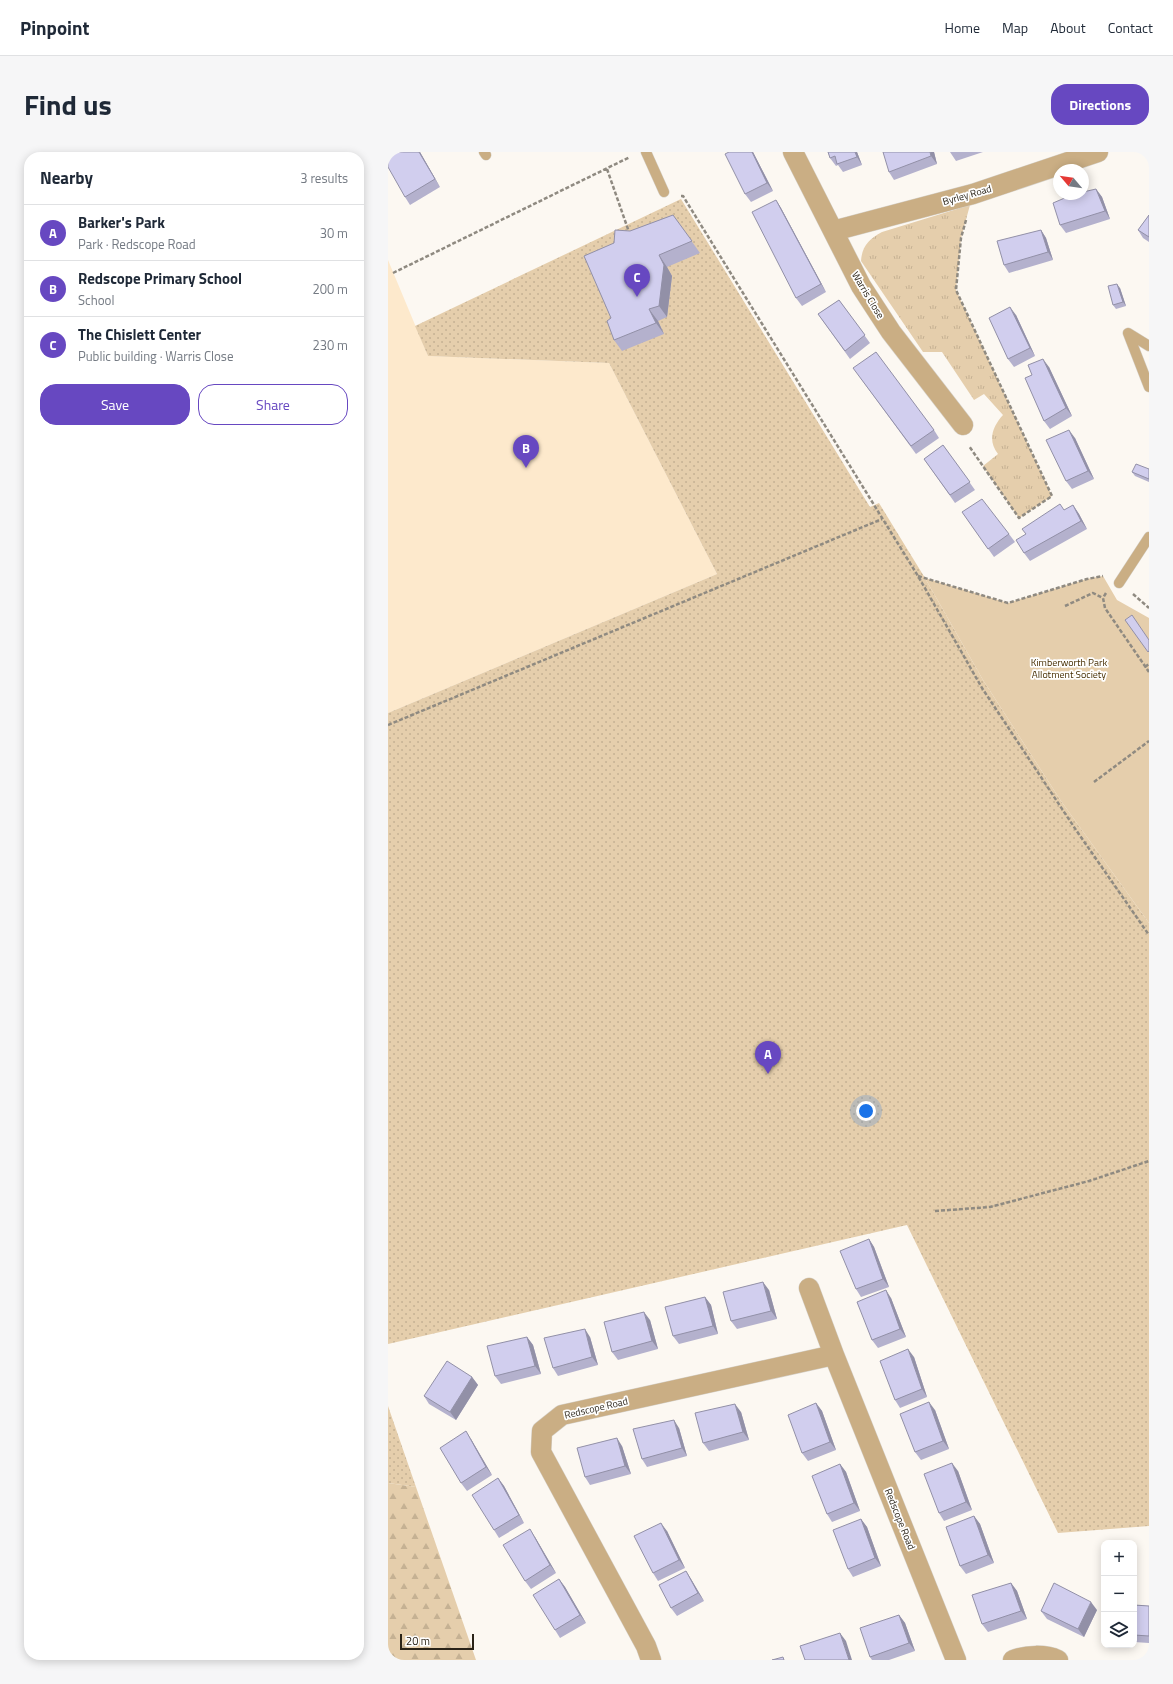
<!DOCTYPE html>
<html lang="en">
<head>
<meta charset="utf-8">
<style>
  :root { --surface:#fff; --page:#f6f6f7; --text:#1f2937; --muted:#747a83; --line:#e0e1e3; --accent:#6748c1 }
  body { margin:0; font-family:"Titillium Web",sans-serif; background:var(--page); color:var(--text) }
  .controls { position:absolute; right:12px; bottom:12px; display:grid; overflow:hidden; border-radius:8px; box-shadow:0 2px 10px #0003 }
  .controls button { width:36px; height:36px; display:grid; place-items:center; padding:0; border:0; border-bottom:1px solid var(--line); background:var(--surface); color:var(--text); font:20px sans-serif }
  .compass { position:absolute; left:665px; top:12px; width:36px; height:36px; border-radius:50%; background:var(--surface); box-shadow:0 2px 10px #0003; rotate:299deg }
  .scale { position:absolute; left:12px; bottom:10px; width:74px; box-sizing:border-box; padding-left:4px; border:2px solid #2a2318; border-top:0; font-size:11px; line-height:14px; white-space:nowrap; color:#2a2318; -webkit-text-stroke:3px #fff; paint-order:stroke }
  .you { position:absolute; left:478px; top:959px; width:14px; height:14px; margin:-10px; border:3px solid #fff; border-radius:50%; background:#1a73e8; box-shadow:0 0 0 6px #1a73e833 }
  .badge { display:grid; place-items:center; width:26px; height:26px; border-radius:50%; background:var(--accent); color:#fff; font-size:13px; font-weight:700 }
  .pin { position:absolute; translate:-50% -33px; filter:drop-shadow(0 1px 2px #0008) }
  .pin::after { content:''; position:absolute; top:21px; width:14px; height:12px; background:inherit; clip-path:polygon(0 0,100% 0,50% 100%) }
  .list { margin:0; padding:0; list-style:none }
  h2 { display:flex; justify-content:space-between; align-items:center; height:52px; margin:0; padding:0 16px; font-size:17px }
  h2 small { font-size:13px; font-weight:400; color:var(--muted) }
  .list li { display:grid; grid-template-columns:26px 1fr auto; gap:12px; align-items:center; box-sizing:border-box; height:56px; padding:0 16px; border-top:1px solid var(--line) }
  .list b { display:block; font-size:15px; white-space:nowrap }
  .list p { margin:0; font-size:13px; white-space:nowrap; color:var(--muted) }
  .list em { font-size:13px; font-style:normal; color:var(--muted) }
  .actions { display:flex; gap:8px; padding:12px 16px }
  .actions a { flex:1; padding:9px 0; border:1px solid var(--accent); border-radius:16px; text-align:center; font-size:14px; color:var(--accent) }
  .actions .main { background:var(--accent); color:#fff }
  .icon { flex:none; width:22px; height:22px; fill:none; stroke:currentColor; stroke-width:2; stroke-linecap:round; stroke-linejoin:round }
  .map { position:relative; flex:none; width:761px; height:1508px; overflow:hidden; border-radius:16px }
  header { display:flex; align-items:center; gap:24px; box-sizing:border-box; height:56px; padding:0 20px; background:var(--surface); border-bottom:1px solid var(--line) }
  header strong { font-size:19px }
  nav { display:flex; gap:22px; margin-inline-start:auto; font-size:14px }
  .intro { display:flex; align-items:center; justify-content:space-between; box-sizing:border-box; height:96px; padding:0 24px }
  h1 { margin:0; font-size:28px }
  .button { padding:10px 18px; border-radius:16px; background:var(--accent); color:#fff; font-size:14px; font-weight:700 }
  main { display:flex; gap:24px; padding:0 24px }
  aside { flex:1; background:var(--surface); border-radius:16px; box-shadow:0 2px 10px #0003 }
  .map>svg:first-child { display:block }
</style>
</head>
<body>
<header>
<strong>Pinpoint</strong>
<nav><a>Home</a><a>Map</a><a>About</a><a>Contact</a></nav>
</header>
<div class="intro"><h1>Find us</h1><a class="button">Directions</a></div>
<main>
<aside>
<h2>Nearby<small>3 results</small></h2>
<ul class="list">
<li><span class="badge">A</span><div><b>Barker's Park</b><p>Park · Redscope Road</p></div><em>30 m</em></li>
<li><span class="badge">B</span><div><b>Redscope Primary School</b><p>School</p></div><em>200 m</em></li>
<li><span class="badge">C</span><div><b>The Chislett Center</b><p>Public building · Warris Close</p></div><em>230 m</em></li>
</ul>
<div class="actions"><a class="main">Save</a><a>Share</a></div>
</aside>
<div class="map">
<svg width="761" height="1508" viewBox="0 0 761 1508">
  <defs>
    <pattern id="grass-tufts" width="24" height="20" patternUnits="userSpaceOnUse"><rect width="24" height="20" fill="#e5ceac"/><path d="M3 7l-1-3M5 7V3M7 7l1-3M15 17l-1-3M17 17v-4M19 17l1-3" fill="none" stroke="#c5b193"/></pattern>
    <pattern id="forest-firs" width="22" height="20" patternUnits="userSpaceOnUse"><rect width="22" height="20" fill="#e5ceac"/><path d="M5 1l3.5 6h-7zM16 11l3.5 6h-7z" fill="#c5b193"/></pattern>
    <pattern id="park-dots" width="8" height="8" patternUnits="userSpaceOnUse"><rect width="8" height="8" fill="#e5ceac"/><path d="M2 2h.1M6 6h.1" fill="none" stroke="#c5b193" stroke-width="1.8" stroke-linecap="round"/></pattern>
  </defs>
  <rect width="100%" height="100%" fill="#fcf8f2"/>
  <path fill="#fde9cc" d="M0,108L40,204L221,211L329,422L0,561Z"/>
  <path fill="url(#grass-tufts)" d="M582,53L573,86L568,138L664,344L631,366L595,314L610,302C599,288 605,274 615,263L596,242L586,248L554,200H535L473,109C474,94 481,87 494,80Z"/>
  <path fill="url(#forest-firs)" d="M0,1331L28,1335L88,1508H0Z"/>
  <path fill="url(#park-dots)" d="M293,47L482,355L491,351L537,426L595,528L673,649L761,771V1374L670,1381L519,1073L0,1192V561L329,422L221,211L40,204L27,174Z
    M0,1254L28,1335L0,1331Z"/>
  <path fill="#e5ceac" d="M715,424L729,448L761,466V771L673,649L595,528L537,426L620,451L699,427Z"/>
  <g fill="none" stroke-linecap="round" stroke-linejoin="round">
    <defs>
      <path id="lane" d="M96,0L98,3
        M258,0L276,40
        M761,194L740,181L761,235
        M731,431L761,385"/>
      <path id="street" d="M405,0L473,134L503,180L575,273
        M445,79L585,42L710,0
        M421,1136L446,1203
        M263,1508L258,1494L153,1300L154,1279L174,1263L446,1203L568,1508
        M625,1508C638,1503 657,1502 670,1508"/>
    </defs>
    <use href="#lane" stroke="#d6d2cb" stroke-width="11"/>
    <use href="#street" stroke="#d6d2cb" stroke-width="21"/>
    <path stroke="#8f8a81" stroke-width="2.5" stroke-dasharray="4 2" stroke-linecap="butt" d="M219,17L241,80
      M293,44H295L530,424L594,536L688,678L761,783
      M578,68L573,86L568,138L664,344L631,366L581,294
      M5,121L242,5
      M530,424L620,451L699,427L715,424
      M718,441L715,446L717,456L761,520
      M745,442L761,456
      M677,454L705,441L715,446
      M757,515L761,512
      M0,573L494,367
      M706,630L761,589
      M547,1059L602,1055L701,1029L761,1009"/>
    <use href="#lane" stroke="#caae84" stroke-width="10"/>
    <use href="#street" stroke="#caae84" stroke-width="20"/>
  </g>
  <path fill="#b4b1cd" d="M32,0L52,35L22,53L17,45Z
    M341,0H365L385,39L363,50L357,42Z
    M440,0H469L474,13L455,20L450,13L448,14L442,6Z
    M546,0L549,12L506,28L501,20Z
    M562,0H595L568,9Z
    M708,37L714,45L722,67L678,81L672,73Z
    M388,48L393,56L438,140L414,154L408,146Z
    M285,63L312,101L279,115L284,124L279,165L270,169L276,182L234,199L226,188L223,166L226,91L242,79Z
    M761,63V90L755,86L750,78Z
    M653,78L658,86L665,108L621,121L616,113Z
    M732,136L738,154L728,157L725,153Z
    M451,148L482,191L462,207L430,162Z
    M628,163L647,204L626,215L620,207Z
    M661,215L684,264L662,277L656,269L644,223Z
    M471,224L546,278L551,286L528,302Z
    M687,286L706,327L684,337L678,329Z
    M555,293L587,338L567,351L536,307Z
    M761,317V330L747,324L744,320Z
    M685,353L691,362L699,377L642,409L636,401L677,358Z
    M574,360L621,382L627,390L606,405Z
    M481,1087L486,1095L501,1135L473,1145L468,1137Z
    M381,1138L389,1167L349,1177L343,1169Z
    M317,1145L323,1153L330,1182L291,1192L285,1184Z
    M503,1146L518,1185L490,1196L484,1188Z
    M262,1168L270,1197L230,1208L224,1200Z
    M139,1185L145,1193L153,1222L113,1232L107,1224Z
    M202,1185L210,1213L170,1224L165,1216Z
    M526,1205L539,1245L512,1256L507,1248Z
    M84,1225L90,1233L68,1268L41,1252L36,1244Z
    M428,1251L434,1259L448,1298L420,1309L414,1301Z
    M547,1258L561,1297L533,1308L527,1300Z
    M353,1260L361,1288L321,1299L315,1291Z
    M291,1276L299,1304L259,1315L254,1307Z
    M83,1287L104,1323L79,1339L73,1331Z
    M234,1294L243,1322L202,1333L197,1325Z
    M452,1312L458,1320L472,1359L444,1370L439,1362Z
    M570,1319L584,1358L556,1369L551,1361Z
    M110,1326L116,1334L136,1371L111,1386L106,1378Z
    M586,1364L592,1372L606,1411L578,1422L572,1414Z
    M473,1367L479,1375L493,1414L465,1425L460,1417Z
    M279,1379L297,1416L270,1429L265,1421Z
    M147,1385L168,1421L143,1437L137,1429Z
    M298,1419L303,1427L316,1449L289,1464L283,1456Z
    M171,1427L177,1435L198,1471L172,1486L167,1478Z
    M623,1431L629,1439L639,1467L600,1480L594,1472Z
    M746,1453L761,1454V1491L746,1490Z
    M709,1458L696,1485L659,1467L653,1459Z
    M511,1463L517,1471L527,1499L501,1508H484L482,1505Z"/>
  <path fill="#9290a7" d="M31,0H32L52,35L47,27Z
    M364,0H365L385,39L379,31Z
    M467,0H469L474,13L469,5Z
    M542,0H546L549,12L543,4Z
    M708,37L714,45L722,67L717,59Z
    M388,48L393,56L438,140L433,132Z
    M653,78L658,86L665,108L660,100Z
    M271,103L279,115L284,124L279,165L271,154Z
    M729,132L732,136L738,154L735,150Z
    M622,155L628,163L647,204L642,196Z
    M261,157L270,169L276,182L268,171Z
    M655,207L661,215L684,264L678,256Z
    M681,278L687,286L706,327L700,319Z
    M685,353L691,362L699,377L693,369Z
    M481,1087L486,1095L501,1135L495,1127Z
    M375,1130L381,1138L389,1167L383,1159Z
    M498,1138L503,1146L518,1185L512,1177Z
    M317,1145L323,1153L330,1182L325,1174Z
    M256,1160L262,1168L270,1197L264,1189Z
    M197,1177L202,1185L210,1213L204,1205Z
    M139,1185L145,1193L153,1222L147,1214Z
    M520,1197L526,1205L539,1245L534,1237Z
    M84,1225L90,1233L68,1268L62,1260Z
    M541,1250L547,1258L561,1297L555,1289Z
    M428,1251L434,1259L448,1298L442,1290Z
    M347,1252L353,1260L361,1288L355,1280Z
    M286,1268L291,1276L299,1304L294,1296Z
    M78,1279L83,1287L104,1323L98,1315Z
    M229,1286L234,1294L243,1322L237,1314Z
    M564,1311L570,1319L584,1358L578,1350Z
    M452,1312L458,1320L472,1359L466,1351Z
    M110,1326L116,1334L136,1371L131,1363Z
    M586,1364L592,1372L606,1411L600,1403Z
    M473,1367L479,1375L493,1414L487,1406Z
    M273,1371L279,1379L297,1416L291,1408Z
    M142,1377L147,1385L168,1421L162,1413Z
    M298,1419L303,1427L316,1449L310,1441Z
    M171,1427L177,1435L198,1471L192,1463Z
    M623,1431L629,1439L639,1467L633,1459Z
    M703,1450L709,1458L696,1485L690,1477Z
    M511,1463L517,1471L527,1499L521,1491Z
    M452,1481L458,1489L464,1508H461Z"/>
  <path fill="#d1ceee" stroke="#9290a7" d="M0,0H31L47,27L17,45L0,15Z
    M341,0H364L379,31L357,42L337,2Z
    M440,0H467L469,5L449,12L447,4L442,6Z
    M495,0H542L543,4L501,20Z
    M708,37L717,59L672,73L665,51L686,42H695V40Z
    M388,48L433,132L408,146L364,60Z
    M285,63L304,89L271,103L276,113L271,154L261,157L268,171L226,188L219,169L223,166L196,104L226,91L227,78L242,79Z
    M761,63V85L750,78Z
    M653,78L660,100L616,113L609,89Z
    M729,132L735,150L725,153L720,134Z
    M451,148L477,183L457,199L430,162Z
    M622,155L642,196L620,207L601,166Z
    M488,200L546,278L523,294L465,216Z
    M655,207L678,256L656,269L637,226L644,223L640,213Z
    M681,278L700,319L678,329L658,288Z
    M555,293L582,330L562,343L536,307Z
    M748,312L761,317V327L744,320Z
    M594,347L621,382L600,397L574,360Z
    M672,352L676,358L685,353L693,369L636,401L628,388L638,382L634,377Z
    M744,463L761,488V499L760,500L737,468Z
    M481,1087L495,1127L468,1137L452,1099Z
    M375,1130L383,1159L343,1169L335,1140Z
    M498,1138L512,1177L484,1188L469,1150Z
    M317,1145L325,1174L285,1184L277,1155Z
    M256,1160L264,1189L224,1200L216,1170Z
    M197,1177L204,1205L165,1216L156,1186Z
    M139,1185L147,1214L107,1224L99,1194Z
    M520,1197L534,1237L507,1248L492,1209Z
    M59,1209L84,1225L62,1260L36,1244Z
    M541,1250L555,1289L527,1300L512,1262Z
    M428,1251L442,1290L414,1301L400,1263Z
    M347,1252L355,1280L315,1291L307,1261Z
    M286,1268L294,1296L254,1307L245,1277Z
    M78,1279L98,1315L73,1331L52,1296Z
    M229,1286L237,1314L197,1325L189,1296Z
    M564,1311L578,1350L551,1361L536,1322Z
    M452,1312L466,1351L439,1362L424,1324Z
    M110,1326L131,1363L106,1378L84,1343Z
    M586,1364L600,1403L572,1414L558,1375Z
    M473,1367L487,1406L460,1417L445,1378Z
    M273,1371L291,1408L265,1421L246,1384Z
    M142,1377L162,1413L137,1429L115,1393Z
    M298,1419L310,1441L283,1456L271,1433Z
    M171,1427L192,1463L167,1478L145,1443Z
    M623,1431L633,1459L594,1472L584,1443Z
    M666,1431L703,1450L690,1477L653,1459Z
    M746,1453L761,1454V1484L746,1483Z
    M511,1463L521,1491L482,1505L472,1476Z
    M452,1481L461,1508H417L412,1494Z
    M395,1505L396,1508H384Z"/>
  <g text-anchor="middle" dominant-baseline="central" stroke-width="3.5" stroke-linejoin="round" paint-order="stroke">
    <g font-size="10" fill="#2a2318" stroke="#fff">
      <text transform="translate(579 43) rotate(-16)">Byrley Road</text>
      <text transform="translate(480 143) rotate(59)">Warris Close</text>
      <text transform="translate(208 1256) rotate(-13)">Redscope Road</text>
      <text transform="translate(512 1367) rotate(68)">Redscope Road</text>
    </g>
    <g font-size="10" fill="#452d00" stroke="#fff">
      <text x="681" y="510">Kimberworth Park<tspan x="681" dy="12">Allotment Society</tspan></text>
    </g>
  </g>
</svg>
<div class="controls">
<button>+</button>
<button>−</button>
<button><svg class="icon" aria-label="layers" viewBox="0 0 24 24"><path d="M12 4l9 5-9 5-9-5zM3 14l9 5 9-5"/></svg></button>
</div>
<svg class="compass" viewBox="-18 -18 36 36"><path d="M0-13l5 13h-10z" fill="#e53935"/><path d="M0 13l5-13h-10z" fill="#747a83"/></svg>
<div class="scale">20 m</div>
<div class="you"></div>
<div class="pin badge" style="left:380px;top:922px">A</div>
<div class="pin badge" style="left:138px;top:316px">B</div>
<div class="pin badge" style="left:249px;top:145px">C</div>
</div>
</main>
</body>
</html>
